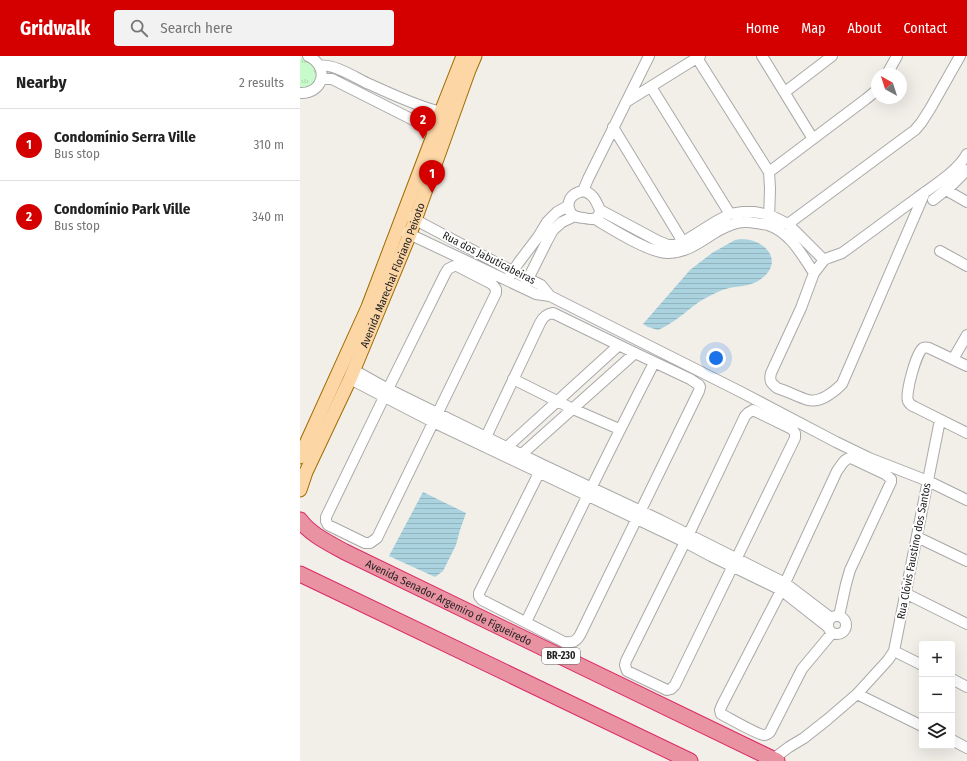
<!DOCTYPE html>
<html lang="en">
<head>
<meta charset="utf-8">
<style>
  :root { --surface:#fff; --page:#f2f2f2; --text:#222; --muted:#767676; --line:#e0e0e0; --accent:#d40000 }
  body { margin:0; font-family:"Fira Sans Condensed",sans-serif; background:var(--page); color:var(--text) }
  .controls { position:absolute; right:12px; bottom:12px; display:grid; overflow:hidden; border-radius:4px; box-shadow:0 4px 16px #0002 }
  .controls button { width:36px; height:36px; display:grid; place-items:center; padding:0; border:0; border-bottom:1px solid var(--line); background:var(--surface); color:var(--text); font:20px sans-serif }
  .compass { position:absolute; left:571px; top:12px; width:36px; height:36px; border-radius:50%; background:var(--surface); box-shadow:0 4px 16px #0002; rotate:321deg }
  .you { position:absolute; left:416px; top:302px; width:14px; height:14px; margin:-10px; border:3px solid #fff; border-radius:50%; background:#1a73e8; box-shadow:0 0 0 6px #1a73e833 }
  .badge { display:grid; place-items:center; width:26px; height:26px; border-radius:50%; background:var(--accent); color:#fff; font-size:13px; font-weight:700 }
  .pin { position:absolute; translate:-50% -33px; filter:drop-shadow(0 1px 2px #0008) }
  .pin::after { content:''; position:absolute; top:21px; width:14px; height:12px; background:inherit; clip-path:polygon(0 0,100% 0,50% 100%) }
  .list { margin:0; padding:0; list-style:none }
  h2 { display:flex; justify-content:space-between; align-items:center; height:52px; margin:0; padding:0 16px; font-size:17px }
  h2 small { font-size:13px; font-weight:400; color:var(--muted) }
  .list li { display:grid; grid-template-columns:26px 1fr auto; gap:12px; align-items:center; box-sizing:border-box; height:72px; padding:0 16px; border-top:1px solid var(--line) }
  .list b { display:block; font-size:15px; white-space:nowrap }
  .list p { margin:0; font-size:13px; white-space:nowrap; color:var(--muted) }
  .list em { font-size:13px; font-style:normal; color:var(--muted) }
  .icon { flex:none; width:22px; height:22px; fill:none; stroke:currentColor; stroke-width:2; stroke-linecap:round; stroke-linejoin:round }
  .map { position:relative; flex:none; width:667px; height:705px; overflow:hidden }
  header { display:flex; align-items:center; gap:24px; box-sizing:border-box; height:56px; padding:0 20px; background:var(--accent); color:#fff }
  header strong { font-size:19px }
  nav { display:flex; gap:22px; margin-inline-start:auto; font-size:14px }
  .search { width:280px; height:36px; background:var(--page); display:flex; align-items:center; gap:10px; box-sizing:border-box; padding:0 14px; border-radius:4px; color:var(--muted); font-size:15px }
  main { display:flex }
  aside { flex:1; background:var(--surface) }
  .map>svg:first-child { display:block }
</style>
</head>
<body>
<header>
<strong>Gridwalk</strong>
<div class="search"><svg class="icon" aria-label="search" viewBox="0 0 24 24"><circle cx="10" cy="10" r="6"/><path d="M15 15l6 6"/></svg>Search here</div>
<nav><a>Home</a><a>Map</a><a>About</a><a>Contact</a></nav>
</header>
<main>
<aside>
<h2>Nearby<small>2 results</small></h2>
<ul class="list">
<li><span class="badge">1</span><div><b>Condomínio Serra Ville</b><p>Bus stop</p></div><em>310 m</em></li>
<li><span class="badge">2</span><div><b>Condomínio Park Ville</b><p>Bus stop</p></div><em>340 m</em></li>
</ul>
</aside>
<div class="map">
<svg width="667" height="705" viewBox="0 0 667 705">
  <defs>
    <pattern id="park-tufts" width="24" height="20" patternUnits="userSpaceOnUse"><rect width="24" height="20" fill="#c8facc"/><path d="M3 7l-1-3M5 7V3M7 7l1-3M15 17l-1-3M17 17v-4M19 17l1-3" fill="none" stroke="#acd6af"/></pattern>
    <pattern id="water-rules" width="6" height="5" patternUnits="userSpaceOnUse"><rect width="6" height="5" fill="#aad3df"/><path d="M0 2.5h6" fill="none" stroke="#92b5bf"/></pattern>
  </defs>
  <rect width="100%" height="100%" fill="#f2efe9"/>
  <path fill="url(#park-tufts)" d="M3,2C6,3 10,4 12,7C19,14 18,29 7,32C5,33 2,32 0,33V3Z"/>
  <path fill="url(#water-rules)" d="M441,183C465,183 485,205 461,223C450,232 433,229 420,235C413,238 405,242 399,246C385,256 374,267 358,274L348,271L343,268L390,214L412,197L435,184Z
    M123,436L166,457L160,474L156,489L143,515L135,521L89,500Z"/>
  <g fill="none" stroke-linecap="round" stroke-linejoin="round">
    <defs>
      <path id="minor" d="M462,0L513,83
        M397,2L469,116L470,132L469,165
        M20,10C33,7 56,22 69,28C92,38 116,50 141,56
        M587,18L597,0
        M22,23H32L135,75
        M351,31L430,158
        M485,36L532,0
        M0,37C24,38 30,10 8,0
        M326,46L400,0
        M313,71L383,186
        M469,116L566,43L577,34
        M646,134L667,146
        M283,135L288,123L349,0
        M283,135C293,137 296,145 300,154C299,164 292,164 284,162C281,162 277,161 274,160C269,157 267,149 270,143C273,138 278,136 283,135Z
        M625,136L542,328C534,336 520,347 508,344C498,341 487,335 477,332C471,327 469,325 471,317L501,252L514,217L524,204L528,202L542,197C567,179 592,160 617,142C633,130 657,116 667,98
        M633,144L653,128L667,114
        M300,154L358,185L368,189H375L383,186L415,166L430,158L443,156H454L470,159L488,168L524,204
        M110,161L212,215L241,229L250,240
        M295,163C312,173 351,198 369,197C388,196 400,186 416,176C430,168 440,164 456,167C460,168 465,168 468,169C490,176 502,199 514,217
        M488,168L615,74L621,67L630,53L660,0
        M105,176L236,238L250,240L441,336L536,386L569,402L628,425L667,444
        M640,195L667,210
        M154,210H157L192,228L196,233V237L77,482L70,487H65L28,469L26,465V461L88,333L145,218L148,213Z
        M209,221L219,206L238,181L247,166L257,156L268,150
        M226,227L247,185L253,174L262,166L275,160
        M653,303L667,279
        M667,310L629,292C626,291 625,291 623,292C616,297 605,338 608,345C609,347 612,350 615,351L667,377
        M54,314L88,333L243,409L360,464L485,527L531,562
        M50,323L133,366L385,486L411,500L481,534L528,571
        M213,323L273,353L319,373
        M453,354L492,373L495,377V382L375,629L371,633L367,634L327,615L325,609L326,605L385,486L445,360L448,357Z
        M183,390L186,381L240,267C243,261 246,258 253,257L335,297L390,323L399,329L400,331L399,335L280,579C276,586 272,587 264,586L182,544L179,540V537L243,409
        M207,391L318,290
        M222,398L335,297
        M617,481L667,505
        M605,537L667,568
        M528 569a9 9 0 1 1 18 0a9 9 0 1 1-18 0Z
        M226,566C268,479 310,392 354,307
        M532,577L502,613L470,676C468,678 467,679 464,679C458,679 429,662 421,658L420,654L422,649L485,527L537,415C541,410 544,402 551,402L585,418L591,423V426L550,514L546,528L539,560
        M594,595L622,609
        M652,623L667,631
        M557,638L622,670
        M652,684L667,692
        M473,703L489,691L504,682L528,663L557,638L588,604L594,595L640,364"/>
      <g id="major">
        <path d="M0,401L68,251L135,75L141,56L163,0"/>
        <path id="s1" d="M0,434L6,416L50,323L110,178L169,14L175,0"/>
      </g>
      <g id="highway">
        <path id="s2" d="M0,464C11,479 29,487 45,496L477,705"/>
        <path d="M0,518L390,705"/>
      </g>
    </defs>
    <use href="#minor" stroke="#a9a9a9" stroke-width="12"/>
    <use href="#major" stroke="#a06b00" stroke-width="15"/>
    <use href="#highway" stroke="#dc2a67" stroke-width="17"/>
    <use href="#minor" stroke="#fff" stroke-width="10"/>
    <use href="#major" stroke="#fcd6a4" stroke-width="13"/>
    <use href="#highway" stroke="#e892a2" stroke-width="15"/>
  </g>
  <g text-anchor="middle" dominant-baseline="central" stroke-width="4" stroke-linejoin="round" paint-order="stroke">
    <rect fill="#fff" stroke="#646464" stroke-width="1" x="242" y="592" width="38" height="16" rx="3"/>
    <g font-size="10" font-weight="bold" fill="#222">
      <text x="261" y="600">BR-230</text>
    </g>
    <g font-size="11" fill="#222" stroke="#fff">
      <text transform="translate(189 202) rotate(27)">Rua dos Jabuticabeiras</text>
      <text stroke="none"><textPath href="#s1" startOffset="234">Avenida Marechal Floriano Peixoto</textPath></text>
      <text transform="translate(614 495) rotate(-79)">Rua Clóvis Faustino dos Santos</text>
      <text stroke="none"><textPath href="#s2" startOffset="171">Avenida Senador Argemiro de Figueiredo</textPath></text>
    </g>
  </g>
</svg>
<div class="controls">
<button>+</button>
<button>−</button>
<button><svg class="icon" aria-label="layers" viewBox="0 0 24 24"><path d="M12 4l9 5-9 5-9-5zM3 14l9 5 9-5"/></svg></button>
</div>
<svg class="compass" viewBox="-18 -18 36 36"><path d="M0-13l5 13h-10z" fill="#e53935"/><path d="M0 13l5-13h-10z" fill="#767676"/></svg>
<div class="you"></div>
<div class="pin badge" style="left:132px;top:137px">1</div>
<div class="pin badge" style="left:123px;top:83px">2</div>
</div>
</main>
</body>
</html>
